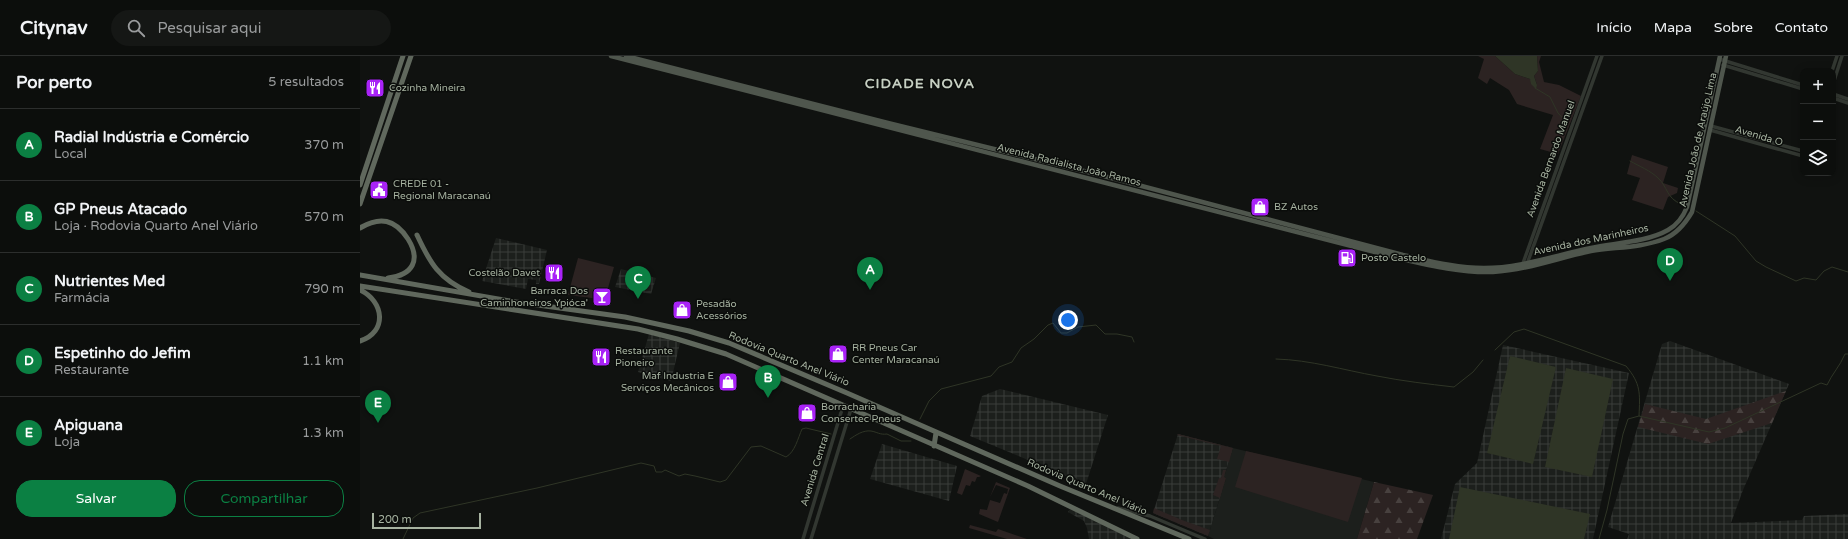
<!DOCTYPE html>
<html lang="pt">
<head>
<meta charset="utf-8">
<style>
  :root { --surface:#0c0e0c; --page:#151715; --text:#f1f3f6; --muted:#9a9c9d; --line:#2c2e2d; --accent:#0b8043 }
  body { margin:0; font-family:"Varela Round",sans-serif; background:var(--page); color:var(--text) }
  .controls { position:absolute; right:12px; top:12px; display:grid; overflow:hidden; border-radius:8px; box-shadow:0 2px 10px #0003 }
  .controls button { width:36px; height:36px; display:grid; place-items:center; padding:0; border:0; border-bottom:1px solid var(--line); background:var(--surface); color:var(--text); font:20px sans-serif }
  .scale { position:absolute; left:12px; bottom:10px; width:109px; box-sizing:border-box; padding-left:4px; border:2px solid #a7b3a1; border-top:0; font-size:11px; line-height:14px; white-space:nowrap; color:#a7b3a1; -webkit-text-stroke:3px #0b0d0b; paint-order:stroke }
  .you { position:absolute; left:708px; top:264px; width:14px; height:14px; margin:-10px; border:3px solid #fff; border-radius:50%; background:#1a73e8; box-shadow:0 0 0 6px #1a73e833 }
  .badge { display:grid; place-items:center; width:26px; height:26px; border-radius:50%; background:var(--accent); color:#fff; font-size:13px; font-weight:700 }
  .pin { position:absolute; translate:-50% -33px; filter:drop-shadow(0 1px 2px #0008) }
  .pin::after { content:''; position:absolute; top:21px; width:14px; height:12px; background:inherit; clip-path:polygon(0 0,100% 0,50% 100%) }
  .list { margin:0; padding:0; list-style:none }
  h2 { display:flex; justify-content:space-between; align-items:center; height:52px; margin:0; padding:0 16px; font-size:17px }
  h2 small { font-size:13px; font-weight:400; color:var(--muted) }
  .list li { display:grid; grid-template-columns:26px 1fr auto; gap:12px; align-items:center; box-sizing:border-box; height:72px; padding:0 16px; border-top:1px solid var(--line) }
  .list b { display:block; font-size:15px; white-space:nowrap }
  .list p { margin:0; font-size:13px; white-space:nowrap; color:var(--muted) }
  .list em { font-size:13px; font-style:normal; color:var(--muted) }
  .actions { display:flex; gap:8px; padding:12px 16px }
  .actions a { flex:1; padding:9px 0; border:1px solid var(--accent); border-radius:16px; text-align:center; font-size:14px; color:var(--accent) }
  .actions .main { background:var(--accent); color:#fff }
  .icon { flex:none; width:22px; height:22px; fill:none; stroke:currentColor; stroke-width:2; stroke-linecap:round; stroke-linejoin:round }
  .map { position:relative; flex:none; width:1488px; height:483px; overflow:hidden }
  header { display:flex; align-items:center; gap:24px; box-sizing:border-box; height:56px; padding:0 20px; background:var(--surface); border-bottom:1px solid var(--line) }
  header strong { font-size:19px }
  nav { display:flex; gap:22px; margin-inline-start:auto; font-size:14px }
  .search { width:280px; height:36px; background:var(--page); display:flex; align-items:center; gap:10px; box-sizing:border-box; padding:0 14px; border-radius:22px; color:var(--muted); font-size:15px }
  main { display:flex }
  aside { flex:1; background:var(--surface) }
  .map>svg:first-child { display:block }
</style>
</head>
<body>
<header>
<strong>Citynav</strong>
<div class="search"><svg class="icon" aria-label="search" viewBox="0 0 24 24"><circle cx="10" cy="10" r="6"/><path d="M15 15l6 6"/></svg>Pesquisar aqui</div>
<nav><a>Início</a><a>Mapa</a><a>Sobre</a><a>Contato</a></nav>
</header>
<main>
<aside>
<h2>Por perto<small>5 resultados</small></h2>
<ul class="list">
<li><span class="badge">A</span><div><b>Radial Indústria e Comércio</b><p>Local</p></div><em>370 m</em></li>
<li><span class="badge">B</span><div><b>GP Pneus Atacado</b><p>Loja · Rodovia Quarto Anel Viário</p></div><em>570 m</em></li>
<li><span class="badge">C</span><div><b>Nutrientes Med</b><p>Farmácia</p></div><em>790 m</em></li>
<li><span class="badge">D</span><div><b>Espetinho do Jefim</b><p>Restaurante</p></div><em>1.1 km</em></li>
<li><span class="badge">E</span><div><b>Apiguana</b><p>Loja</p></div><em>1.3 km</em></li>
</ul>
<div class="actions"><a class="main">Salvar</a><a>Compartilhar</a></div>
</aside>
<div class="map">
<svg width="1488" height="483" viewBox="0 0 1488 483">
  <defs>
    <pattern id="industrial-grid" width="8" height="8" patternUnits="userSpaceOnUse"><rect width="8" height="8" fill="#1c1f1c"/><path d="M0 4h8M4 0v8" fill="none" stroke="#3a3d3a"/></pattern>
    <pattern id="forest-firs" width="22" height="20" patternUnits="userSpaceOnUse"><rect width="22" height="20" fill="#2c2322"/><path d="M5 1l3.5 6h-7zM16 11l3.5 6h-7z" fill="#48413f"/></pattern>
  </defs>
  <rect width="100%" height="100%" fill="#101210"/>
  <path fill="#1c1f1c" d="M873,392L1014,426L997,483H854L848,480L866,422L864,421Z"/>
  <path fill="url(#industrial-grid)" d="M136,182L187,194L179,228H176V224L168,223L166,233L122,225Z
    M261,213L296,222L291,238L255,231Z
    M289,278L320,287L311,325L278,316Z
    M1310,285L1429,328L1383,434L1371,467L1442,464L1444,460L1488,458V483H1267L1269,478L1248,471L1302,288Z
    M1143,289L1269,317L1233,483H1081L1095,428L1117,407Z
    M640,333L748,359L726,428L610,380L622,340Z
    M818,378L873,392L864,421L866,422L848,480L793,457Z
    M522,388L597,410L589,445L510,423Z
    M710,453L776,483H729L727,472L724,465L708,456Z"/>
  <path fill="#2c2322" d="M1118,0H1135L1155,18L1170,23L1177,29L1174,20L1178,15L1177,0H1181L1179,6L1184,26L1199,29L1221,40L1198,98L1180,93L1193,59L1157,48L1149,34L1130,22L1127,28L1118,22L1124,3Z
    M1272,99L1308,111L1303,127L1318,132L1317,137L1308,141L1303,154L1272,144L1280,122L1267,118Z
    M218,202L254,211L246,239L240,237L239,243L208,239Z
    M818,378L873,392L869,406L857,403L861,390L817,379Z
    M886,395L1002,422L988,466L875,431Z
    M605,413L621,420L619,421H617L615,426L612,425L610,430L606,429L602,439L597,437Z
    M863,414H866L864,421L866,422L860,442L853,439L859,422H861Z
    M636,426L650,432L638,466L619,458L620,453L627,454L630,444L640,447L644,437L647,438L648,433L636,429L630,441Z
    M794,452L822,464L850,474L848,480L793,457Z
    M610,469L636,476L638,473L667,483H647L609,472Z"/>
  <path fill="url(#forest-firs)" d="M1426,335L1412,367L1348,388L1278,371L1285,348L1346,363Z
    M1014,426L1073,439L1057,483H997Z"/>
  <path fill="#2f3526" d="M1135,0H1177L1178,15L1174,20L1177,29L1176,33L1171,28L1170,23L1155,18Z
    M1150,300L1196,311L1173,408L1127,397Z
    M1206,312L1253,323L1232,421L1185,411Z
    M1100,431L1230,458L1224,483H1089Z"/>
  <g fill="none" stroke-linecap="round" stroke-linejoin="round">
    <path stroke="#2f3526" stroke-width="1" d="M1175,32L1190,41L1198,57L1208,68
      M1270,105C1279,110 1291,115 1298,122C1308,131 1306,142 1321,148
      M1336,155L1375,180L1396,205L1406,211L1436,225L1444,222L1456,224L1464,215L1472,211L1488,216
      M1135,294L1154,276L1164,273L1266,310C1281,328 1280,337 1279,360L1349,376L1365,372L1461,327L1467,329C1472,318 1480,310 1485,298H1488
      M916,303C951,304 983,314 1017,320C1042,325 1068,328 1094,331L1113,316L1123,304
      M560,363L569,345L581,333L631,320L639,311L652,306L661,292L674,283L688,269L693,267L701,277H707L718,271L736,269L745,278H757L772,281L774,286
      M490,383C496,379 503,374 511,375C517,376 520,379 527,378L541,385H551
      M43,483L53,462L60,457L177,432L281,407L294,410L296,416H302L305,414L319,420L325,418L335,420L360,426L366,424L391,391L401,390L426,401C435,396 438,382 442,373L446,372L471,378
      M1239,483L1247,454L1263,378L1268,363L1279,360"/>
    <path stroke="#323731" stroke-width="3.5" d="M1359,3L1443,29
      M1363,9L1443,33
      M1472,15L1477,0
      M1473,28L1482,0
      M1473,38L1488,43
      M1473,42L1488,47
      M1351,70L1443,95
      M1350,74L1443,100
      M1167,208L1242,0
      M1162,210L1237,0
      M758,452L790,460L845,483
      M443,483L483,350
      M451,483L491,353"/>
    <path stroke="#4f564d" stroke-width="4.5" d="M251,0L1042,203C1072,210 1102,217 1133,216C1167,214 1198,202 1231,195C1255,191 1281,192 1304,183C1317,178 1325,168 1332,156L1366,0
      M266,0L528,67L740,119L1043,199C1070,205 1096,212 1124,212C1161,212 1196,199 1231,192C1255,187 1287,186 1308,174C1317,169 1323,161 1327,151L1360,0"/>
    <path stroke="#60685d" stroke-width="5" d="M0,129L43,0
      M0,148L51,0
      M0,172C20,160 35,163 48,183C61,204 53,219 28,222
      M57,179C70,207 79,223 109,236
      M0,219L156,246L265,261L329,275L369,287L487,337L700,430L829,483
      M0,230L278,273L317,283L366,298L668,430L777,483
      M0,234C24,245 28,276 0,285
      M574,390L576,377"/>
  </g>
  <defs>
    <symbol id="restaurant-square" viewBox="-11 -11 22 22"><rect x="-9" y="-9" width="18" height="18" rx="4" fill="#a923f7" stroke="#0b0d0b"/><path d="M-5-6h1v4h1v-4h1v4h1v-4h1v5L-1.5 .5V6h-2V.5L-5-1ZM5-6V6H3V1.5H1.5Q1.5-4 5-6Z" fill="#fff"/></symbol>
    <symbol id="civic-square" viewBox="-11 -11 22 22"><rect x="-9" y="-9" width="18" height="18" rx="4" fill="#a923f7" stroke="#0b0d0b"/><path d="M-.6-6.5H3V-4.5H.6V-3L4-1V1h2V6H-6V1h2V-1L-.6-3ZM-1.2 2.5V6h2.4V2.5Z" fill="#fff"/></symbol>
    <symbol id="shop-square" viewBox="-11 -11 22 22"><rect x="-9" y="-9" width="18" height="18" rx="4" fill="#a923f7" stroke="#0b0d0b"/><path d="M-5-2.5h2.3a2.7 3.5 0 0 1 5.4 0H5L5.5 6h-11ZM-1.5-2.5h3a1.5 2.3 0 0 0-3 0Z" fill="#fff"/></symbol>
    <symbol id="fuel-square" viewBox="-11 -11 22 22"><rect x="-9" y="-9" width="18" height="18" rx="4" fill="#a923f7" stroke="#0b0d0b"/><path d="M-5.5-6h7V0h2V4h1.3V-2.5L3-4.5l.8-.8L6-3V5H2.5V1h-1V6h-7ZM-4.2-4.7v3.2H.2V-4.7Z" fill="#fff"/></symbol>
    <symbol id="bar-square" viewBox="-11 -11 22 22"><rect x="-9" y="-9" width="18" height="18" rx="4" fill="#a923f7" stroke="#0b0d0b"/><path d="M-6-5H6L.8 .8V4.5H3.5V6h-7V4.5H-.8V.8Z" fill="#fff"/></symbol>
  </defs>
  <g fill-rule="evenodd">
    <use href="#restaurant-square" x="4" y="21" width="22" height="22"/>
    <use href="#civic-square" x="8" y="123" width="22" height="22"/>
    <use href="#shop-square" x="889" y="140" width="22" height="22"/>
    <use href="#fuel-square" x="976" y="191" width="22" height="22"/>
    <use href="#restaurant-square" x="183" y="206" width="22" height="22"/>
    <use href="#bar-square" x="231" y="230" width="22" height="22"/>
    <use href="#shop-square" x="311" y="243" width="22" height="22"/>
    <use href="#shop-square" x="467" y="287" width="22" height="22"/>
    <use href="#restaurant-square" x="230" y="290" width="22" height="22"/>
    <use href="#shop-square" x="357" y="315" width="22" height="22"/>
    <use href="#shop-square" x="436" y="346" width="22" height="22"/>
  </g>
  <g text-anchor="middle" dominant-baseline="central" stroke-width="3" stroke-linejoin="round" paint-order="stroke">
    <g font-size="10" fill="#a7b3a1" stroke="#0b0d0b" text-anchor="start">
      <text x="29" y="32">Cozinha Mineira</text>
      <text x="33" y="128">CREDE 01 -<tspan x="33" dy="12">Regional Maracanaú</tspan></text>
      <text x="914" y="151">BZ Autos</text>
      <text x="1001" y="202">Posto Castelo</text>
      <text x="180" y="217" text-anchor="end">Costelão Davet</text>
      <text x="228" y="235" text-anchor="end">Barraca Dos<tspan x="228" dy="12">Caminhoneiros Ypióca'</tspan></text>
      <text x="336" y="248">Pesadão<tspan x="336" dy="12">Acessórios</tspan></text>
      <text x="492" y="292">RR Pneus Car<tspan x="492" dy="12">Center Maracanaú</tspan></text>
      <text x="255" y="295">Restaurante<tspan x="255" dy="12">Pioneiro</tspan></text>
      <text x="354" y="320" text-anchor="end">Maf Industria E<tspan x="354" dy="12">Serviços Mecânicos</tspan></text>
      <text x="461" y="351">Borracharia<tspan x="461" dy="12">Consertec Pneus</tspan></text>
    </g>
    <g font-size="10" fill="#a7b3a1" stroke="#0b0d0b">
      <text transform="translate(1399 80) rotate(16)">Avenida O</text>
      <text transform="translate(1338 84) rotate(-77)">Avenida João de Araújo Lima</text>
      <text transform="translate(1191 103) rotate(-70)">Avenida Bernardo Manuel</text>
      <text transform="translate(709 109) rotate(14)">Avenida Radialista João Ramos</text>
      <text transform="translate(1231 184) rotate(-12)">Avenida dos Marinheiros</text>
      <text transform="translate(429 303) rotate(22)">Rodovia Quarto Anel Viário</text>
      <text transform="translate(455 414) rotate(-73)">Avenida Central</text>
      <text transform="translate(727 431) rotate(23)">Rodovia Quarto Anel Viário</text>
    </g>
    <g font-size="14" font-weight="bold" letter-spacing="1" fill="#c6cfc2" stroke="#0b0d0b">
      <text x="560" y="27">CIDADE NOVA</text>
    </g>
  </g>
</svg>
<div class="controls">
<button>+</button>
<button>−</button>
<button><svg class="icon" aria-label="layers" viewBox="0 0 24 24"><path d="M12 4l9 5-9 5-9-5zM3 14l9 5 9-5"/></svg></button>
</div>
<div class="scale">200 m</div>
<div class="you"></div>
<div class="pin badge" style="left:510px;top:234px">A</div>
<div class="pin badge" style="left:408px;top:342px">B</div>
<div class="pin badge" style="left:278px;top:243px">C</div>
<div class="pin badge" style="left:1310px;top:225px">D</div>
<div class="pin badge" style="left:18px;top:367px">E</div>
</div>
</main>
</body>
</html>
